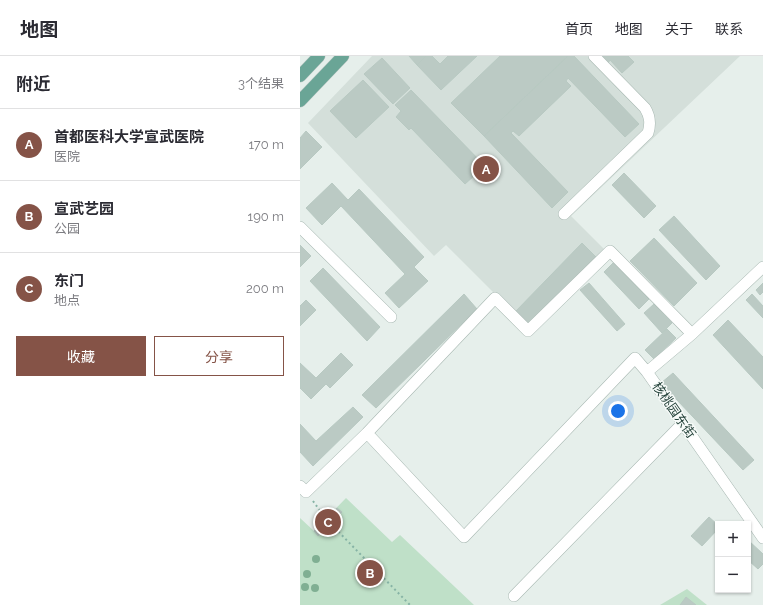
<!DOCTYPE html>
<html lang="zh">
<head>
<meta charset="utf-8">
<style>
  :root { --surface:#fff; --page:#f2f2f3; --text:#2b2b33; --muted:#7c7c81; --line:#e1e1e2; --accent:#855347 }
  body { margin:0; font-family:Raleway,"Noto Sans SC",sans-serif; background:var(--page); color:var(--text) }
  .controls { position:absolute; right:12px; bottom:12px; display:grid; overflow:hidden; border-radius:0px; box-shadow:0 1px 3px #0004 }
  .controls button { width:36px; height:36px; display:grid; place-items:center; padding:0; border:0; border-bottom:1px solid var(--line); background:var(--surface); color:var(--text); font:20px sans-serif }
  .you { position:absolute; left:318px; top:355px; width:14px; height:14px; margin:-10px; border:3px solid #fff; border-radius:50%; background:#1a73e8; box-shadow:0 0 0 6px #1a73e833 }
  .badge { display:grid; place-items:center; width:26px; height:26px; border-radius:50%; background:var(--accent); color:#fff; font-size:13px; font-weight:700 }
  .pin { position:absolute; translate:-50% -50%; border:2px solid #fff; box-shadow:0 1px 4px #0006 }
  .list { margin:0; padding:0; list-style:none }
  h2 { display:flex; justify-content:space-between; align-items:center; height:52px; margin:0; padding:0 16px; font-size:17px }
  h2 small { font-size:13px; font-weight:400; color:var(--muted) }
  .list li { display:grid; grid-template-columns:26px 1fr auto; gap:12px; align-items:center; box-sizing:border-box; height:72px; padding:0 16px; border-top:1px solid var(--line) }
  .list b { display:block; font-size:15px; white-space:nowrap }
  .list p { margin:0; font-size:13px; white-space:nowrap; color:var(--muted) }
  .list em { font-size:13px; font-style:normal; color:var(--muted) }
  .actions { display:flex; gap:8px; padding:12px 16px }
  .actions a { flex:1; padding:9px 0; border:1px solid var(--accent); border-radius:0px; text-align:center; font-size:14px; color:var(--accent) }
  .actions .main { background:var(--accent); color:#fff }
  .map { position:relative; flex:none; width:463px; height:549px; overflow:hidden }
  header { display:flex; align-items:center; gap:24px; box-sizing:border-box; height:56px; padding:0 20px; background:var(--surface); border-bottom:1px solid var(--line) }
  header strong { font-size:19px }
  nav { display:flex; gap:22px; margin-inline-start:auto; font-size:14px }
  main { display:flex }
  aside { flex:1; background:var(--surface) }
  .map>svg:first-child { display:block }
</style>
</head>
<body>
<header>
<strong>地图</strong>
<nav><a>首页</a><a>地图</a><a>关于</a><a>联系</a></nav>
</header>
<main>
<aside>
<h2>附近<small>3个结果</small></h2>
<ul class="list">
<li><span class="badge">A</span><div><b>首都医科大学宣武医院</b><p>医院</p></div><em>170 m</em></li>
<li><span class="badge">B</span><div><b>宣武艺园</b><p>公园</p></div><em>190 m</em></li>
<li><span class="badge">C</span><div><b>东门</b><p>地点</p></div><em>200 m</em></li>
</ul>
<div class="actions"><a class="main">收藏</a><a>分享</a></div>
</aside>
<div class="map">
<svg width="463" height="549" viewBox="0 0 463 549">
  <rect width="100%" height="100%" fill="#e6efeb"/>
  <path fill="#d4dfda" d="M72,0H440L271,160L306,195L229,272L146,189L134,200L8,67Z"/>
  <path fill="#bfe0c8" d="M46,442L92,486L100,479L174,549H0V462L14,475Z
    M387,533L407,549H360Z"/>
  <path fill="#bbcac4" stroke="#b8c9c2" d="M109,0H126L117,9Z
    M126,0H132L140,8L148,0H177L141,34L117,9Z
    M200,0H268L184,80L151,47Z
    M268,0H274L339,68L325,81L268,22L266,25L271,30L219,80L213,75L211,77L268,136L252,152L184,80Z
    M301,0H328L334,6L322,17L310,4L308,7Z
    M82,2L110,32L93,48L64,18Z
    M63,24L89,51L56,82L30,55Z
    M111,34L185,110L165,128L111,72L109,74L96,61L101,55L95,49Z
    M6,75L22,91L0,113V82Z
    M324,117L356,150L344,162L312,129Z
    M32,127L48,144L59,133L124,201L114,211L128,225L99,252L85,237L105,218L41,150L22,169L6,152Z
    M374,160L420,210L406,224L359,174Z
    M354,182L397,227L374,250L330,205Z
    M282,187L296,201L229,270L215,256Z
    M0,189L11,200L0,211Z
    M314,206L349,243L339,253L304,216Z
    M23,212L80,271L67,285L10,225Z
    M289,227L325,268L317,275L280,234Z
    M463,227V236L460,239L456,234Z
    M164,238L177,253L76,352L62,339Z
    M452,238L463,250V262L446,244Z
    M6,244L16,254L0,270V250Z
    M354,248L372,267L362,277L344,257Z
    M428,264L463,301V333L413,279Z
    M367,273L376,282L354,303L345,294Z
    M41,297L53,309L30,332L26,328L11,343L0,332V307L16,322Z
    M373,317L454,404L443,414L361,327Z
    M53,351L63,361L13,410L0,396V368L16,385Z
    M37,452L42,456L18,480L14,475Z
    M409,461L418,469V473L402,490L391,480Z
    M448,484L463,498V508L458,513L448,504Z
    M386,541L396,549H380Z"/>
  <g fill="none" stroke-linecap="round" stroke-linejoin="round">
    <defs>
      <path id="minor" d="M264,158L348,77C351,67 350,60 345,52L294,0
        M0,171L91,261
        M463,211L392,278L347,316L463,482
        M67,377L164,481L335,302L347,316
        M0,430L6,436L67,377L195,242L228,275L310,195L392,278
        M214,540L383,367"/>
      <path id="major" d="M0,20L19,0
        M0,45L43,0"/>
    </defs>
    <use href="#minor" stroke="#a8b8b2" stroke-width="12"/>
    <use href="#major" stroke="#c2cac8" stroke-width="13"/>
    <path stroke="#86b3a5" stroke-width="2" stroke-dasharray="2 3" stroke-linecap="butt" d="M13,445L26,463L110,549"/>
    <use href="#minor" stroke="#fff" stroke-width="11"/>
    <use href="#major" stroke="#6aa596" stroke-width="12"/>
  </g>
  <g fill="#80af93">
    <circle cx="16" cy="503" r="4"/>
    <circle cx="7" cy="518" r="4"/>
    <circle cx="5" cy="531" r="4"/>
    <circle cx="15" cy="532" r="4"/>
  </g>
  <g text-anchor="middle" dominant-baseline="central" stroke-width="3" stroke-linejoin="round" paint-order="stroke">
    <g font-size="13" fill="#24423a" stroke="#f7fbf9">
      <text transform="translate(374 354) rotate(55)">核桃园东街</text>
    </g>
  </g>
</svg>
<div class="controls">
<button>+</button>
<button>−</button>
</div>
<div class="you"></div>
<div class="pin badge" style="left:186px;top:113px">A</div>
<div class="pin badge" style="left:70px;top:517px">B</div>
<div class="pin badge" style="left:28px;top:466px">C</div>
</div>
</main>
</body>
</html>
